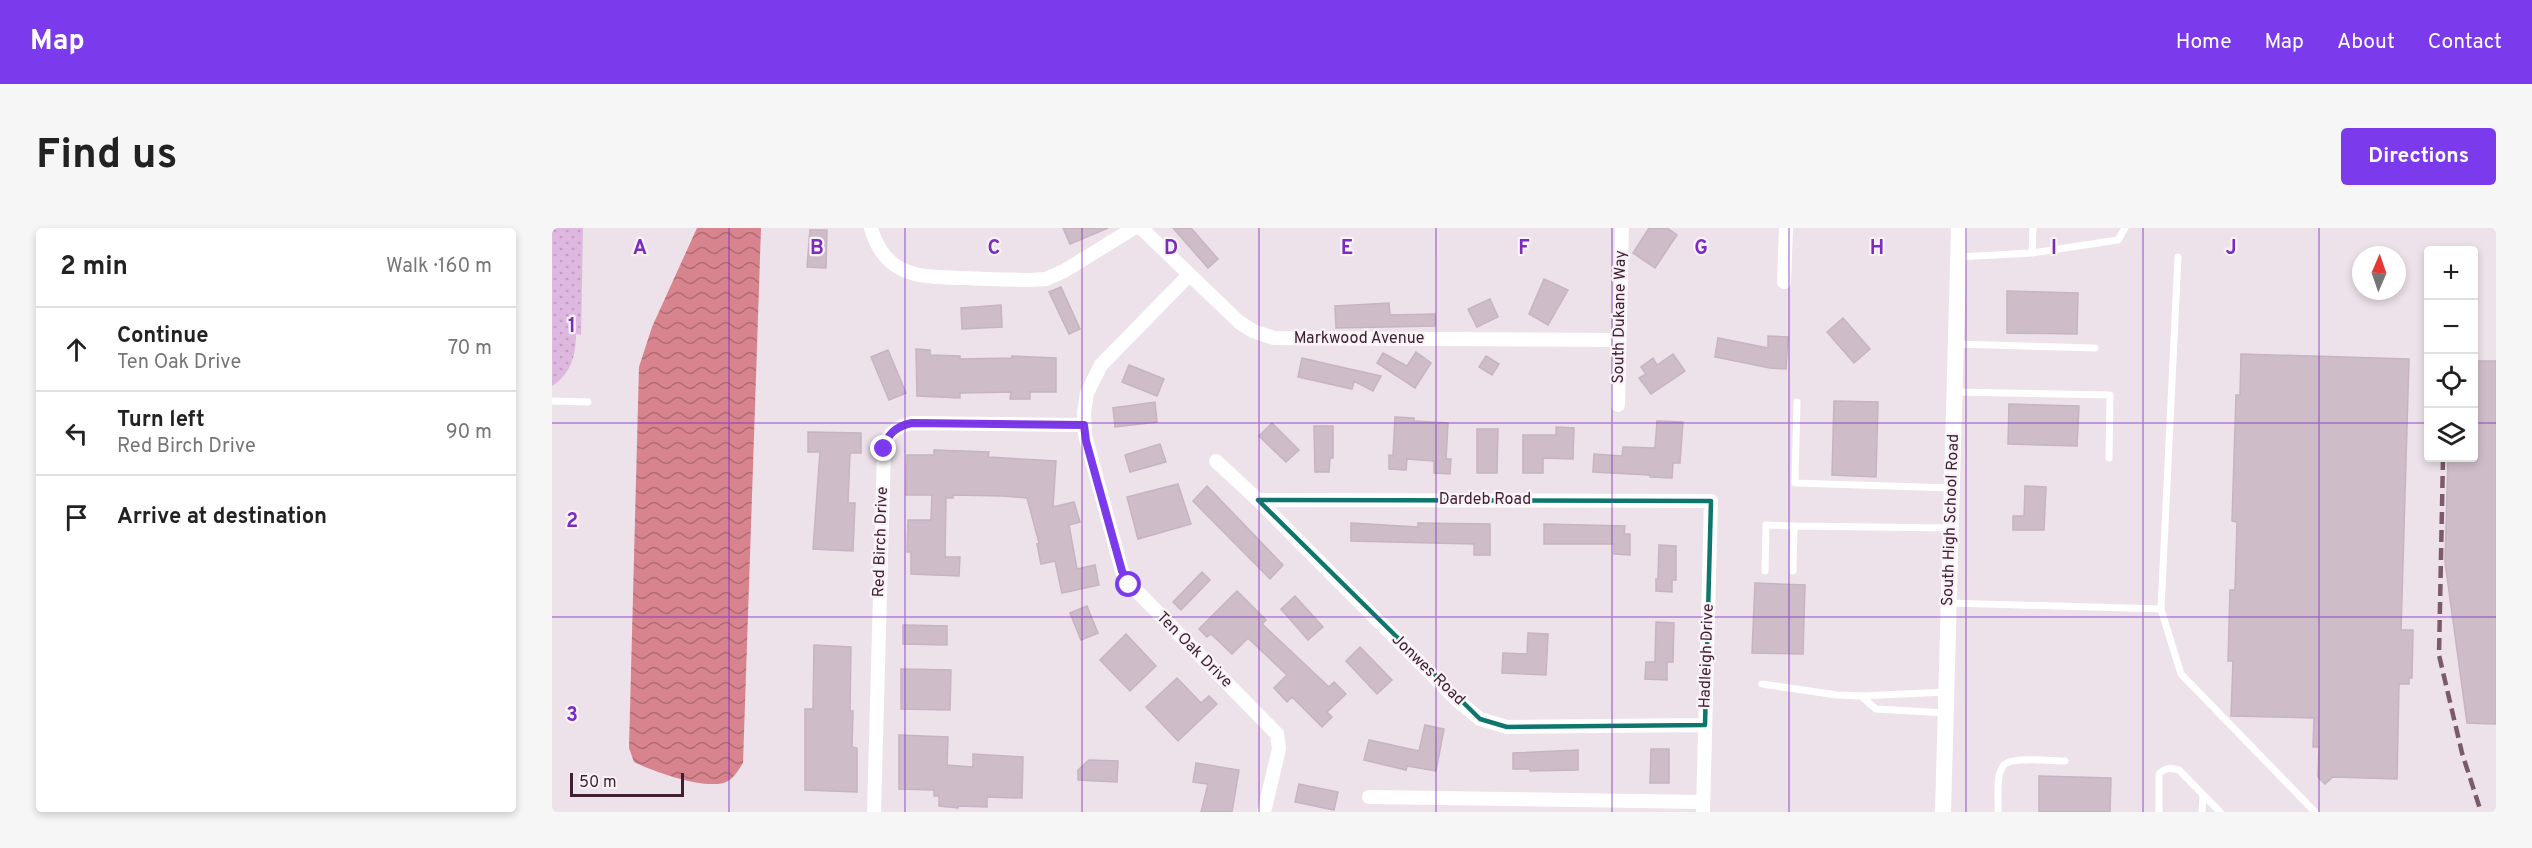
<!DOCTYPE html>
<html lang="en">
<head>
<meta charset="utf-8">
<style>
  :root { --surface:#fff; --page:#f6f6f6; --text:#222; --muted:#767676; --line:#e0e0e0; --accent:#7c3aed }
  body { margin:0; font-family:Overpass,sans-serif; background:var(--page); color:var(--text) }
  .controls { position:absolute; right:18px; top:18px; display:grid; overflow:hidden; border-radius:6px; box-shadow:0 3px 9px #0003 }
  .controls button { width:54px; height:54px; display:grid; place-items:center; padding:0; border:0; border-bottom:2px solid var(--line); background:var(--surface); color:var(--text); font:30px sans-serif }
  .compass { position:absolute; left:1800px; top:18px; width:54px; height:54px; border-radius:50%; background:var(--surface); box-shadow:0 3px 9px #0003; rotate:2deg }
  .scale { position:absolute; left:18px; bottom:15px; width:114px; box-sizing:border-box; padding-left:6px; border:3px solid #3f1f31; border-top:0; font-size:16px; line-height:21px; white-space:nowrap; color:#3f1f31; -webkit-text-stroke:4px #f9f2f7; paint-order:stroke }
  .stop { position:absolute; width:18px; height:18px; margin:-14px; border:4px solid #7c3aed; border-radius:50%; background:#fff }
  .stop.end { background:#7c3aed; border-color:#fff; box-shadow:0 2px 6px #0008 }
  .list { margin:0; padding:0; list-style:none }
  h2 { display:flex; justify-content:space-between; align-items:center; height:78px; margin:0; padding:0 24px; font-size:26px }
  h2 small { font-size:20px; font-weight:400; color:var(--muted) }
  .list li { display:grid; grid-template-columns:39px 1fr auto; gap:18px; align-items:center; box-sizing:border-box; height:84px; padding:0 24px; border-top:2px solid var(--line) }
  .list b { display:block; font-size:22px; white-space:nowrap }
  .list p { margin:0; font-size:20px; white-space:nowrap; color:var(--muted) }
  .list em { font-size:20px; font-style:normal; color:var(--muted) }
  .icon { flex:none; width:33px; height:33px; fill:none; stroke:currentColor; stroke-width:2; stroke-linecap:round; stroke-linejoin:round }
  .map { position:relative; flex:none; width:1944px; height:584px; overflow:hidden; border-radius:6px }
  header { display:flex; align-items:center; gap:36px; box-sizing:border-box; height:84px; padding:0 30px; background:var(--accent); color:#fff }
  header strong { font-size:28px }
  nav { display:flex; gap:33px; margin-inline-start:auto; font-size:21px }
  .intro { display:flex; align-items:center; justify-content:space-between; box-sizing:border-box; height:144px; padding:0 36px }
  h1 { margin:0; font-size:42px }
  .button { padding:15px 27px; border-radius:6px; background:var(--accent); color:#fff; font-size:21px; font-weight:700 }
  main { display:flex; gap:36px; padding:0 36px }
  aside { flex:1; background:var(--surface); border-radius:6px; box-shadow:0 3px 9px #0003 }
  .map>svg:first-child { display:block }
</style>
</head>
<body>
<header>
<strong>Map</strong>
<nav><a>Home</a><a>Map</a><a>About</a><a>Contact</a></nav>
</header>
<div class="intro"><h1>Find us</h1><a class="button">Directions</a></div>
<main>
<aside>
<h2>2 min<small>Walk · 160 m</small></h2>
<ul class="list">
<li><svg class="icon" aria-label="ahead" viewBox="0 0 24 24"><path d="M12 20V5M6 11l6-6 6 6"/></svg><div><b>Continue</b><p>Ten Oak Drive</p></div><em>70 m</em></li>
<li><svg class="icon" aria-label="left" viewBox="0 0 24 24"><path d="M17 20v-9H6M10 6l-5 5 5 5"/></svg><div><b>Turn left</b><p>Red Birch Drive</p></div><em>90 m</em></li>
<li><svg class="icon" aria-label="arrive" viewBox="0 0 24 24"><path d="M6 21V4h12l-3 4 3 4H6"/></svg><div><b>Arrive at destination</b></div></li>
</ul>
</aside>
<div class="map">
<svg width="1944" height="584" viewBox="0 0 1944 584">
  <defs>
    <pattern id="grass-dots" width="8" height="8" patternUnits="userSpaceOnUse" patternTransform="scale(1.5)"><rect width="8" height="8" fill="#dfb8e0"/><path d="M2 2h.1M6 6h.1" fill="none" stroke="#c09ec1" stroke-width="1.8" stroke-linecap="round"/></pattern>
    <pattern id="water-waves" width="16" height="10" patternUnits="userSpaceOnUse" patternTransform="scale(1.5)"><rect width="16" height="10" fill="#d7848e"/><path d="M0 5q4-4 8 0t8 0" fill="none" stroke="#b06b75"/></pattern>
  </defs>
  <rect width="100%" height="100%" fill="#ede1ea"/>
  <path fill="url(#grass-dots)" d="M0,0H31L29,107L24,106C24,127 19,146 0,158Z"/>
  <path fill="url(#water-waves)" d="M145,0H209L191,535C187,541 182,550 176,553C157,564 100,543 82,534L77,520L87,139L100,99Z"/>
  <path fill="#cebdc9" stroke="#c7b3c1" stroke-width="1.5" d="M511,0H556L518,16Z
    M621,0H639L666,31L656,40Z
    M1097,0H1115L1125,7L1103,40L1081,25Z
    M258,2H275L274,40L255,39Z
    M992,51L1016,62L996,97L977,86Z
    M509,59L528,101L517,106L497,64Z
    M1455,63L1526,65L1525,106L1455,105Z
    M938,71L946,89L925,99L916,81Z
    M837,75L838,87L883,86V98L784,100L783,78Z
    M449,77L450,99L410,101L409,80Z
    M1291,90L1318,121L1302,135L1275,104Z
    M1216,108L1236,109L1234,141L1218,140L1163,129L1166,110L1216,120Z
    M364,121L378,122V127L408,128V131L460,130V128L504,130V164H478V171H458L459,164L408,165V170L365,168Z
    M336,122L354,165L337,172L319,129Z
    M864,124L879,135L863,160L825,135L831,125L855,138Z
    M1121,126L1133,143L1099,166L1087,150L1094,146L1089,139L1101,130L1105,137Z
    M1689,126L1857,131L1849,402H1861L1860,450H1857V456H1847L1845,551L1781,549L1773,556L1766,549L1767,519H1761L1762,490L1679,488L1681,433H1676L1678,362H1683L1685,294L1680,293L1684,167H1688Z
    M934,128L947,136L940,147L927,139Z
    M750,130L780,137L829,148L821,163L802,153L800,161L746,149Z
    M1922,133H1944V496L1915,495L1893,334L1896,230H1922Z
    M577,137L612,151L605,168L570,154Z
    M1282,173L1326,174L1324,249L1280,247Z
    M603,174L605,194L563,199L561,180Z
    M1457,176L1527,178L1525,218L1456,216Z
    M843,189L862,190V193L896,195L894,231H899L898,246L882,245V233L855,231L854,242L837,241V227L841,228Z
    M1105,193L1131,194L1128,235H1121L1120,250L1098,249V247L1041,244L1042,226L1070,228L1071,219L1103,220Z
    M720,195L747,222L734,234L707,208Z
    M762,198H781V230H778L777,244H763Z
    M1004,199L1022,200L1021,231L991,230V245H971V207H1004Z
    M925,201H946L945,245H925Z
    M256,204L309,205V225H298L296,275H303L301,323L261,321L268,224H256Z
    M608,216L614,234L578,244L573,227Z
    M382,222L437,224L436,229L504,233L501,279L522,274L528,294L517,297L525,341L543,337L547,357L510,365L503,333L489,336L485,316L487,315L475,270L450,268L401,267V270H394L393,329H408L407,348L359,346V324H355L356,292H379L380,267H354L355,227H382Z
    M626,256L639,296L586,311L575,269Z
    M655,258L731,337L718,351L641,273Z
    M1473,258L1494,259L1492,302H1461V288H1472Z
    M799,295L866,299V295L938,296V327H922V316L799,313Z
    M992,296L1073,298L1072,306H1078V327L1062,326V316H992Z
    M1107,317L1124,318V352H1120V364L1104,363V351H1106Z
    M650,344L658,352L629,382L621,374Z
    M1203,355L1253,357L1251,426L1200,425Z
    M685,363L714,392L710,396L777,459L782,454L794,466L775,484L780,489L770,499L740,469L735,474L722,460L735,447L696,410L680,426L659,406L655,409L647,401Z
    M743,368L771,399L756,412L729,381Z
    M535,378L546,405L529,412L518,385Z
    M1104,394L1122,395L1121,434H1115V452L1093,451L1094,434H1103Z
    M351,397L395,398V417L351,416Z
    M976,405L996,406L994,447L950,445L951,425L975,426Z
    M574,406L604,438L578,463L548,432Z
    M262,417L299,419L298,483H301L300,519L305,520V564L253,562V481H261Z
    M808,419L840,452L825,466L794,433Z
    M349,441L399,442L398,482L349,481Z
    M625,450L649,475L657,468L665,476L626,513L594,479Z
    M873,497L892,501L884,543L855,538L854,542L812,532L817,512L867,523Z
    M347,507L396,509L395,537L421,539V526L471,529L470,570L435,569V579L406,578V580L387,578V568H382V562L347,561Z
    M1099,521H1117V555H1098Z
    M1026,522V542L978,543V541H961V525Z
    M537,532L566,533L565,554L526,552V542Z
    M644,535L687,542L680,584H649L656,556L641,554Z
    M1487,548L1559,550L1558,584H1487Z
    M747,556L786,564L782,582L743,574Z"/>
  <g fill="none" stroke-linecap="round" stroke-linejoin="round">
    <path stroke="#fff" stroke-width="7" d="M1480,25L1566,12L1573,0
      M1406,29L1480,25L1481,0
      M1626,29L1609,381L1629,446L1763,584
      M1404,116L1543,120
      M1403,164L1558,167L1557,230
      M0,173L36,174
      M1245,174L1243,255L1400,260
      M1213,343L1214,297L1242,298
      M1241,343L1242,298L1399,300
      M1397,375L1609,381
      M1210,456L1285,467L1309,468L1394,464
      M1309,468L1324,481L1394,485
      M1446,584C1447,571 1443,547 1452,537C1460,528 1500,533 1513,533
      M1607,584V546C1614,539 1618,540 1627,542L1668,584
      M1650,584L1651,567"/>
    <path stroke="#fff" stroke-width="14" d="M319,0C333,50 369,49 413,50C435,51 457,52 479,52L494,51L512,43L582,0
      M589,0L687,94L701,103L722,110L1067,112
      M637,47L549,137L535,165L532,185L533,207L570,343L575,353L725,506L727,521L712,584
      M1232,54L1234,0
      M1066,177L1070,0
      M664,233L706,272L906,473L928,491L955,499L1153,497
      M706,272L1159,273L1151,584
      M817,569L1151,574
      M322,584L332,221C335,205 345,198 360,195L532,197"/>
    <path stroke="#fff" stroke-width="16" d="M1391,584L1407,0"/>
    <path stroke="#7b5a6c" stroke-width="4.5" stroke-dasharray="12 6" stroke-linecap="butt" d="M1891,230L1887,427L1910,525L1929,584"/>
  </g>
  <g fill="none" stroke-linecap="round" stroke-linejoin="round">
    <path stroke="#7c3aed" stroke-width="8" d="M332,221C335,205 345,198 360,195L532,197L534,213L570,343L577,357"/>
  </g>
  <path fill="none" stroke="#0f766e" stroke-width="4.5" stroke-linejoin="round" d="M706,272L1159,273L1153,497L955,499L928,491Z"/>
  <path fill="none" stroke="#7b2cbf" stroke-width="1.5" stroke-opacity="0.55" d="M177,0V584M353,0V584M530,0V584M707,0V584M884,0V584M1060,0V584M1237,0V584M1414,0V584M1591,0V584M1767,0V584M0,195H1876M1922,195H1944M0,389H1944"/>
  <g text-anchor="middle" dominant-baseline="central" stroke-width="4.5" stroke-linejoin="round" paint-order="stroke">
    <g font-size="16" fill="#3f1f31" stroke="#f9f2f7">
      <text transform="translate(1068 89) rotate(-89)">South Dukane Way</text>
      <text x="807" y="111">Markwood Avenue</text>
      <text x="933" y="272">Dardeb Road</text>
      <text transform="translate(1399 292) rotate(-88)">South High School Road</text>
      <text transform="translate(329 314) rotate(-88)">Red Birch Drive</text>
      <text transform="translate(642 422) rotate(45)">Ten Oak Drive</text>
      <text transform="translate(1155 428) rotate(-88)">Hadleigh Drive</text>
      <text transform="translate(876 442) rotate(44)">Jonwes Road</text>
    </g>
  </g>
  <g font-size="20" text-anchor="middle" font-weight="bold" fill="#7b2cbf" stroke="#f9f2f7" stroke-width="4.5" stroke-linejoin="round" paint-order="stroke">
    <text x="88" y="26">A</text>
    <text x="265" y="26">B</text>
    <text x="442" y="26">C</text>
    <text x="619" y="26">D</text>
    <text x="795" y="26">E</text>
    <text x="972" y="26">F</text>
    <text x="1149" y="26">G</text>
    <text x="1325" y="26">H</text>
    <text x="1502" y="26">I</text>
    <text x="1679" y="26">J</text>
    <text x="20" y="104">1</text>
    <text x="20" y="299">2</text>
    <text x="20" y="493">3</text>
  </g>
</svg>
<div class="controls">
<button>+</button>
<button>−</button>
<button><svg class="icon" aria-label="locate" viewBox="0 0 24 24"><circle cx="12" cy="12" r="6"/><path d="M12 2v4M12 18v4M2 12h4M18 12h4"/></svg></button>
<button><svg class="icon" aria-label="layers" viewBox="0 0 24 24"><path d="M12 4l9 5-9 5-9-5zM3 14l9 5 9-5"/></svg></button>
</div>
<svg class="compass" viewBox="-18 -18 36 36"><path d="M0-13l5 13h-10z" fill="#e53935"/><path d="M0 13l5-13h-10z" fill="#767676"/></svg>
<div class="scale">50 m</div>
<div class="stop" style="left:577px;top:357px"></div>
<div class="stop end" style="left:332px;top:221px"></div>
</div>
</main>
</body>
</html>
